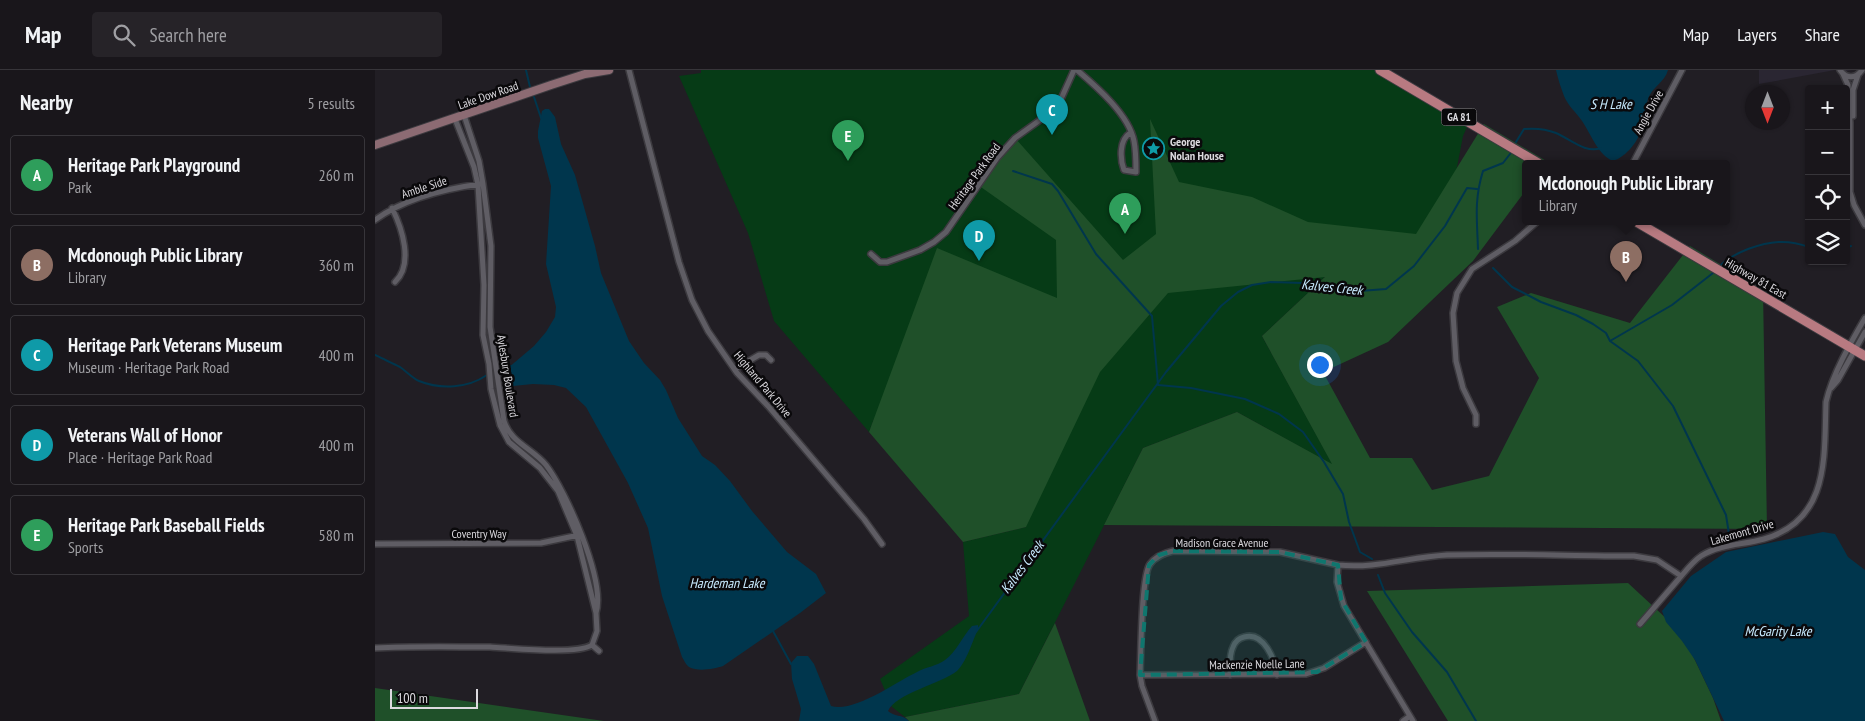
<!DOCTYPE html>
<html lang="en">
<head>
<meta charset="utf-8">
<style>
  :root { --surface:#19161b; --page:#262328; --text:#f1f3f6; --muted:#9f9fa3; --line:#37353a; --accent:#0b8043 }
  body { margin:0; font-family:"PT Sans Narrow",sans-serif; background:var(--page); color:var(--text) }
  .controls { position:absolute; right:15px; top:15px; display:grid; overflow:hidden; border-radius:5px; box-shadow:0 1px 4px #0004 }
  .controls button { width:45px; height:45px; display:grid; place-items:center; padding:0; border:0; border-bottom:1px solid var(--line); background:var(--surface); color:var(--text); font:25px sans-serif }
  .compass { position:absolute; left:1370px; top:15px; width:45px; height:45px; border-radius:50%; background:var(--surface); box-shadow:0 1px 4px #0004; rotate:180deg }
  .scale { position:absolute; left:15px; bottom:12px; width:88px; box-sizing:border-box; padding-left:5px; border:2px solid #dcdadf; border-top:0; font-size:14px; line-height:18px; white-space:nowrap; color:#dcdadf; -webkit-text-stroke:4px #0a090b; paint-order:stroke }
  .you { position:absolute; left:944px; top:294px; width:18px; height:18px; margin:-12px; border:4px solid #fff; border-radius:50%; background:#1a73e8; box-shadow:0 0 0 8px #1a73e833 }
  .badge { display:grid; place-items:center; width:32px; height:32px; border-radius:50%; background:var(--accent); color:#fff; font-size:16px; font-weight:700 }
  .pin { position:absolute; translate:-50% -41px; filter:drop-shadow(0 1px 2px #0008) }
  .pin::after { content:''; position:absolute; top:26px; width:18px; height:15px; background:inherit; clip-path:polygon(0 0,100% 0,50% 100%) }
  .popup { position:absolute; left:1147px; top:90px; width:208px; height:65px; box-sizing:border-box; display:grid; place-content:center; border-radius:5px; background:var(--surface); filter:drop-shadow(0 1px 4px #0005); font-size:16px; white-space:nowrap; color:var(--muted) }
  .popup b { font-size:19px; color:var(--text) }
  .popup::after { content:''; position:absolute; left:50%; top:100%; margin-left:-10px; border:10px solid transparent; border-top-color:var(--surface) }
  .list { margin:0; padding:0; list-style:none }
  h2 { display:flex; justify-content:space-between; align-items:center; height:65px; margin:0; padding:0 20px; font-size:21px }
  h2 small { font-size:16px; font-weight:400; color:var(--muted) }
  .list li { display:grid; grid-template-columns:32px 1fr auto; gap:15px; align-items:center; box-sizing:border-box; height:80px; margin:0 10px 10px; padding:0 10px; border:1px solid var(--line); border-radius:5px }
  .list b { display:block; font-size:19px; white-space:nowrap }
  .list p { margin:0; font-size:16px; white-space:nowrap; color:var(--muted) }
  .list em { font-size:16px; font-style:normal; color:var(--muted) }
  .icon { flex:none; width:28px; height:28px; fill:none; stroke:currentColor; stroke-width:2; stroke-linecap:round; stroke-linejoin:round }
  .map { position:relative; flex:none; width:1490px; height:651px; overflow:hidden }
  header { display:flex; align-items:center; gap:30px; box-sizing:border-box; height:70px; padding:0 25px; background:var(--surface); border-bottom:1px solid var(--line) }
  header strong { font-size:24px }
  nav { display:flex; gap:28px; margin-inline-start:auto; font-size:18px }
  .search { width:350px; height:45px; background:var(--page); display:flex; align-items:center; gap:12px; box-sizing:border-box; padding:0 18px; border-radius:5px; color:var(--muted); font-size:19px }
  main { display:flex }
  aside { flex:1; background:var(--surface) }
  .map>svg:first-child { display:block }
</style>
</head>
<body>
<header>
<strong>Map</strong>
<div class="search"><svg class="icon" aria-label="search" viewBox="0 0 24 24"><circle cx="10" cy="10" r="6"/><path d="M15 15l6 6"/></svg>Search here</div>
<nav><a>Map</a><a>Layers</a><a>Share</a></nav>
</header>
<main>
<aside>
<h2>Nearby<small>5 results</small></h2>
<ul class="list">
<li><span class="badge" style="background:#2e9e5b">A</span><div><b>Heritage Park Playground</b><p>Park</p></div><em>260 m</em></li>
<li><span class="badge" style="background:#8d6e63">B</span><div><b>Mcdonough Public Library</b><p>Library</p></div><em>360 m</em></li>
<li><span class="badge" style="background:#0f9aa8">C</span><div><b>Heritage Park Veterans Museum</b><p>Museum · Heritage Park Road</p></div><em>400 m</em></li>
<li><span class="badge" style="background:#0f9aa8">D</span><div><b>Veterans Wall of Honor</b><p>Place · Heritage Park Road</p></div><em>400 m</em></li>
<li><span class="badge" style="background:#2e9e5b">E</span><div><b>Heritage Park Baseball Fields</b><p>Sports</p></div><em>580 m</em></li>
</ul>
</aside>
<div class="map">
<svg width="1490" height="651" viewBox="0 0 1490 651">
  <rect width="100%" height="100%" fill="#211e24"/>
  <path fill="#2a2632" d="M1384,0H1477L1466,2L1460,0L1384,14Z"/>
  <path fill="#063b16" d="M326,0H1003L1094,53L1088,66L1060,212L951,206L887,266L958,395L862,342L768,378L644,624L530,647L517,637L505,609L594,546L588,472L651,457L499,349L494,362L399,251L373,163L304,6L326,3Z"/>
  <path fill="#1f5029" d="M775,49L804,112L877,127L933,152L1041,164L1109,54L1173,92L1172,93H1151V120L1098,191L1013,272L948,302L995,388H1037L1057,420L1114,406L1164,308L1122,237L1156,223L1255,253L1315,176L1388,220L1392,459L729,455L768,378L862,342L957,394L887,266L950,207L793,223L725,302L651,457L588,472L494,362L562,178L682,228L681,170L603,115L641,69L748,190L781,164Z
    M1253,513L1307,563L1338,628L1346,651H1073L992,521Z
    M680,553L715,651H534L530,647L644,624Z
    M0,618L229,651H0Z"/>
  <path fill="#00364d" d="M1181,0H1293C1290,12 1277,17 1273,29C1270,37 1269,47 1267,56C1265,70 1251,87 1238,91C1223,85 1216,64 1207,51C1201,42 1193,36 1189,26C1186,18 1183,9 1181,0Z
    M170,39H174L180,47L186,74L200,105L220,176L226,203L254,271L269,293L285,310L291,320L303,348L327,386L340,395L355,411L377,441L412,482L441,504L451,523L425,543L348,596C339,599 323,602 314,597C311,595 309,590 307,587L287,526L273,458L253,413L211,337L191,318L179,315L158,314L129,317L133,298L159,276L171,262L180,247L181,237L171,194L176,116L163,68V61L167,41Z
    M1448,462L1460,464L1473,487L1490,500V651H1349L1320,590L1307,571L1291,552L1287,541L1316,506L1351,482Z
    M603,555V559C598,570 591,593 582,601C567,613 520,624 513,641C519,647 527,644 534,651H424L426,639L417,609L416,593L422,586H433L439,594L456,636C479,643 521,612 542,602C551,597 562,596 570,590C582,581 587,567 597,556Z"/>
  <g fill="none" stroke-linecap="round" stroke-linejoin="round">
    <path stroke="#00364d" stroke-width="2" d="M151,0L155,17
      M159,27L166,48
      M1141,72L1149,59C1160,58 1171,59 1181,63C1195,69 1211,84 1226,78
      M638,101L677,114L683,121L721,184L777,246L783,315
      M1471,178L1476,176
      M1103,179C1102,149 1099,130 1108,101L1128,93L1135,84
      M1346,195C1354,187 1363,183 1373,179C1395,171 1412,169 1434,177
      M1118,198L1137,217L1166,232L1201,245L1218,254L1231,263L1235,271L1263,291L1298,336L1351,445L1354,464L1356,467
      M1235,271L1297,235L1338,203
      M0,285C8,289 17,293 25,297C31,301 37,308 44,311C66,320 93,318 112,305
      M128,299L136,296
      M783,315L816,318L870,329L904,344L928,362L949,392L968,424L974,452L985,482L997,489
      M1003,505L1010,523L1037,562L1072,602L1101,651
      M398,561L416,594
      M601,562L791,302L846,236L863,222L877,215L896,212L927,213L985,221L1011,219L1039,196L1070,156L1092,118L1102,119"/>
    <defs>
      <path id="street" d="M254,0L304,192L317,230L333,261L362,303L393,336L489,449L507,474
        M702,0C722,17 754,45 759,71C761,81 761,92 761,102L749,100C745,89 744,70 755,63
        M1465,0C1471,9 1481,9 1487,0
        M1468,4L1473,15L1475,53V122L1479,135L1490,155
        M89,45L104,91L108,114L116,176L115,257L129,351C136,373 157,378 171,395C191,421 231,511 221,543
        M1478,46V20L1483,5
        M80,49L99,97L103,115L109,215L108,265L114,294L116,319L125,355L134,372L165,398L183,421L202,466L221,543L222,561L217,575
        M1258,93L1307,0
        M17,138C27,158 39,194 20,212
        M0,150C30,128 69,119 105,114
        M496,184L505,192H512L545,180L559,172L571,162L622,88L640,68L672,45L686,29L699,0
        M360,299L384,285H391L396,290
        M1456,318L1463,310L1490,262
        M1101,354V345L1088,318L1081,291L1078,243L1082,223L1097,199L1140,171L1163,151
        M0,474L166,473L204,465
        M963,495C1001,499 1034,487 1072,485C1134,483 1197,486 1259,486L1282,490L1306,506
        M1265,554C1277,540 1290,525 1302,511C1310,502 1317,492 1326,486C1345,474 1368,475 1389,469C1455,450 1449,387 1451,332C1457,305 1476,272 1490,248
        M0,578C38,576 77,577 115,577C137,578 201,585 217,575L224,581
        M765,605L931,604L949,598L991,572
        M855,605C855,596 854,585 858,577C860,572 864,568 869,567C889,561 900,590 902,605
        M780,651L767,616L765,605C766,585 766,506 775,494C781,486 789,483 798,481L905,482L963,495L962,512L969,536L1038,651
        M1028,651L1035,646"/>
      <path id="secondary" d="M0,75L176,15L210,4L234,0"/>
      <path id="primary" d="M1005,0L1163,93
        M1260,151L1490,286"/>
    </defs>
    <use href="#street" stroke="#3c3a3f" stroke-width="8"/>
    <use href="#secondary" stroke="#3c3a3f" stroke-width="10"/>
    <use href="#primary" stroke="#3c3a3f" stroke-width="11"/>
    <use href="#street" stroke="#5f5d64" stroke-width="5"/>
    <use href="#secondary" stroke="#8c6b73" stroke-width="8"/>
    <use href="#primary" stroke="#b87a81" stroke-width="9"/>
  </g>
  <path fill="#0f766e" fill-opacity="0.2" stroke="#0f766e" stroke-width="4" stroke-dasharray="10 6" stroke-linejoin="round" d="M798,481L905,482L963,495L966,529L991,572L942,602L765,605L774,495L784,485Z"/>
  <defs>
    <symbol id="sight-ring" viewBox="-11 -11 22 22"><circle r="9.5" fill="#0a090b" stroke="#0f9aa8" stroke-width="1.5"/><path d="M0-6L1.8-2.2L6-1.7L2.9 1.2L3.7 5.4L0 3.3L-3.7 5.4L-2.9 1.2L-6-1.7L-1.8-2.2Z" fill="#0f9aa8"/></symbol>
  </defs>
  <g fill-rule="evenodd">
    <use href="#sight-ring" x="766" y="66" width="25" height="25"/>
  </g>
  <g text-anchor="middle" dominant-baseline="central" stroke-width="5" stroke-linejoin="round" paint-order="stroke">
    <rect fill="#0a090b" stroke="#9d9b9f" stroke-width="1" x="1066.5" y="38.5" width="35" height="17" rx="4"/>
    <g font-size="11" font-weight="bold" fill="#dcdadf">
      <text x="1084" y="47">GA 81</text>
    </g>
    <g font-size="12" fill="#dcdadf" stroke="#0a090b">
      <text transform="translate(113 25) rotate(-19)">Lake Dow Road</text>
      <text transform="translate(1273 42) rotate(-61)">Angie Drive</text>
      <text transform="translate(599 106) rotate(-54)">Heritage Park Road</text>
      <text transform="translate(49 117) rotate(-18)">Amble Side</text>
      <text transform="translate(1381 208) rotate(30)">Highway 81 East</text>
      <text transform="translate(133 306) rotate(81)">Aylesbury Boulevard</text>
      <text transform="translate(388 314) rotate(50)">Highland Park Drive</text>
      <text transform="translate(1367 462) rotate(-16)">Lakemont Drive</text>
      <text x="104" y="463">Coventry Way</text>
      <text x="847" y="472">Madison Grace Avenue</text>
      <text transform="translate(882 594) rotate(-1)">Mackenzie Noelle Lane</text>
    </g>
    <g font-size="12" font-weight="bold" fill="#dcdadf" stroke="#0a090b" text-anchor="start">
      <text x="795" y="71">George<tspan x="795" dy="14">Nolan House</tspan></text>
    </g>
    <g font-size="14" font-style="italic" fill="#c7eafe" stroke="#0a090b">
      <text x="1236" y="34">S H Lake</text>
      <text transform="translate(957 217) rotate(6)">Kalves Creek</text>
      <text transform="translate(647 497) rotate(-53)">Kalves Creek</text>
      <text x="352" y="513">Hardeman Lake</text>
      <text x="1403" y="561">McGarity Lake</text>
    </g>
  </g>
</svg>
<div class="controls">
<button>+</button>
<button>−</button>
<button><svg class="icon" aria-label="locate" viewBox="0 0 24 24"><circle cx="12" cy="12" r="6"/><path d="M12 2v4M12 18v4M2 12h4M18 12h4"/></svg></button>
<button><svg class="icon" aria-label="layers" viewBox="0 0 24 24"><path d="M12 4l9 5-9 5-9-5zM3 14l9 5 9-5"/></svg></button>
</div>
<svg class="compass" viewBox="-18 -18 36 36"><path d="M0-13l5 13h-10z" fill="#e53935"/><path d="M0 13l5-13h-10z" fill="#9f9fa3"/></svg>
<div class="scale">100 m</div>
<div class="you"></div>
<div class="pin badge" style="left:750px;top:164px;background:#2e9e5b">A</div>
<div class="pin badge" style="left:1251px;top:212px;background:#8d6e63">B</div>
<div class="popup"><b>Mcdonough Public Library</b>Library</div>
<div class="pin badge" style="left:677px;top:65px;background:#0f9aa8">C</div>
<div class="pin badge" style="left:604px;top:191px;background:#0f9aa8">D</div>
<div class="pin badge" style="left:473px;top:91px;background:#2e9e5b">E</div>
</div>
</main>
</body>
</html>
